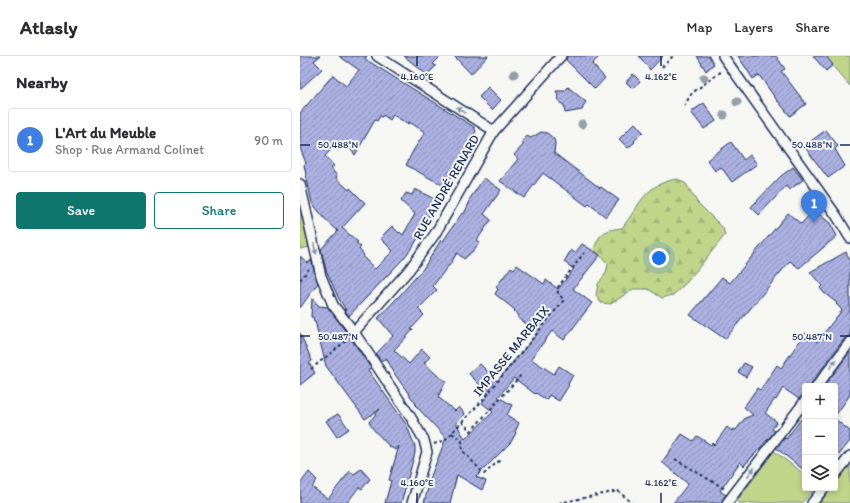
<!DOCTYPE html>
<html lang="en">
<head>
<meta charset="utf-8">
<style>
  :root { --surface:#fff; --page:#f7f7f7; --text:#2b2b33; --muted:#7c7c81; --line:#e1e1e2; --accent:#0f766e }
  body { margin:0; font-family:Itim,sans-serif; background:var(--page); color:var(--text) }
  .controls { position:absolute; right:12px; bottom:12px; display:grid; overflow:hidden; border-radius:4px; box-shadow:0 2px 6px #0003 }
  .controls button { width:36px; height:36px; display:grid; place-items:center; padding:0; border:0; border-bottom:1px solid var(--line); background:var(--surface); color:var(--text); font:20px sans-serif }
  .you { position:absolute; left:359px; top:202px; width:14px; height:14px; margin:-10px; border:3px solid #fff; border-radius:50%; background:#1a73e8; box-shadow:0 0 0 6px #1a73e833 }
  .badge { display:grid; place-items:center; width:26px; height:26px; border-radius:50%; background:var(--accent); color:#fff; font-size:13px; font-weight:700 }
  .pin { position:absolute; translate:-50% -33px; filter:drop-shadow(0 1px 2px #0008) }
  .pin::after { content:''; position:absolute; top:21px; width:14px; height:12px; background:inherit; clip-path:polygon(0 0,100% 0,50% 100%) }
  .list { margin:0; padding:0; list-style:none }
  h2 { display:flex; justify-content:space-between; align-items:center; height:52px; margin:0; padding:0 16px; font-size:17px }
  h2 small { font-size:13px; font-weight:400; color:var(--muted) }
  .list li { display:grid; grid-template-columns:26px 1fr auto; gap:12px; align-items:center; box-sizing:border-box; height:64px; margin:0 8px 8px; padding:0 8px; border:1px solid var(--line); border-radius:4px }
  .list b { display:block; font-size:15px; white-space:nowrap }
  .list p { margin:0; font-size:13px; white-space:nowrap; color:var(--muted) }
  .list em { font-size:13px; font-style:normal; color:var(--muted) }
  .actions { display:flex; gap:8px; padding:12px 16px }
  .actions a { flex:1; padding:9px 0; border:1px solid var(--accent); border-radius:4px; text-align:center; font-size:14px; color:var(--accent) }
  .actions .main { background:var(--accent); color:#fff }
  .icon { flex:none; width:22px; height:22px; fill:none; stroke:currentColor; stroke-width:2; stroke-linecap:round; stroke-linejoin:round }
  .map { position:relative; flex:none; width:550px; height:447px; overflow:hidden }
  header { display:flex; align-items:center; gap:24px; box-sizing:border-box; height:56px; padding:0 20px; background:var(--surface); border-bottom:1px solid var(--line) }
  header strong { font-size:19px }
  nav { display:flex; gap:22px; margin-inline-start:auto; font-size:14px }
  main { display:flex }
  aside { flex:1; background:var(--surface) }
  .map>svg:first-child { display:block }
</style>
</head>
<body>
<header>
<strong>Atlasly</strong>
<nav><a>Map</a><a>Layers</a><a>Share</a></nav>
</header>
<main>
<aside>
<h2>Nearby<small></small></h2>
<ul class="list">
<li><span class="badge" style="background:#3f7fe0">1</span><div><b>L'Art du Meuble</b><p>Shop · Rue Armand Colinet</p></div><em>90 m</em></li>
</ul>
<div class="actions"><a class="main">Save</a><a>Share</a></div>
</aside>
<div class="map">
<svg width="550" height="447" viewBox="0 0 550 447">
  <defs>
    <pattern id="forest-firs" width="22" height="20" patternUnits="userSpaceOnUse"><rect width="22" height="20" fill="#c1d58a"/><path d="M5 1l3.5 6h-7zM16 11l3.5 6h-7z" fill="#a5b77a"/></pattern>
    <pattern id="building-hatch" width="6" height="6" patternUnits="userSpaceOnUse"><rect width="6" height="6" fill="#acb1e2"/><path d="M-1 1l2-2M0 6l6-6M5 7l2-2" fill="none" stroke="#8b90ba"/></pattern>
  </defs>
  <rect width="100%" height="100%" fill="#f6f6f2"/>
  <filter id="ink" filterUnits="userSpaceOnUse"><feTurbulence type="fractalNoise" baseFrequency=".025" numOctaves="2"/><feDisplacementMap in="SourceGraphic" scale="8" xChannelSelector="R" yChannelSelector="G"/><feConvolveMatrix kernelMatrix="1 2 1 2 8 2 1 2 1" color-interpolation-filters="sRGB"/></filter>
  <g filter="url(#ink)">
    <path fill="#c1d58a" stroke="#6e8274" d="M524,0H550V30Z
      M0,128L14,190L0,193Z
      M474,395L505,419V432H515L502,447H438L437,445Z
      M550,407V447H520L531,432H535V427Z"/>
    <path fill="url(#forest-firs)" stroke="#6e8274" d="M378,123L386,128L397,146L423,172L425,179L387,226L373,239L362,242L348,233H333L311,248L301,247L296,239L298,228L306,217L308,208L294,193C300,176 305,174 322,172C340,149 345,127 378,123Z"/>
    <path fill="url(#building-hatch)" stroke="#1b2f5e" d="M0,0H20L14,5L22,13L0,33Z
      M39,0H67L65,3L174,71L176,75L146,131L106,109L113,95L125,76L109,66L108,68L93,59L90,64L83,59L82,61L80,60L77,65L75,64L55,99L48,90L45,92L39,85L25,100L34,110L31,112L37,120L36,122L49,134L50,132L65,147L42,172L58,186L56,187L61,191L59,193L64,199L63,201L75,213L93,195L80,182L92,170L99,177L100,176L103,179L115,158L101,145L106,137L112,139L115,133L138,145L114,189L103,203L49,260L44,253L46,254L39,243L26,214L21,193L38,175L25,163L12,147L4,109L6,107L0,92V57L33,19L46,30L59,14Z
      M104,0H141L133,8L136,10L127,19Z
      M154,0H188L171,18Z
      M267,0H300L292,8L305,22L295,33L266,4Z
      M339,0H363L350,14Z
      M397,0H409L414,8L406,15Z
      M438,0H476L485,13L481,15L506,48L490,60L478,45V46L459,19L453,23Z
      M513,0H526L533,9L526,15Z
      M333,18L340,25L333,33L326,26Z
      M188,31L201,44L192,54L179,41Z
      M268,31L286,46L284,49L282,54L265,57L264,49L260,47L256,35H265Z
      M404,47L416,65L404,73L391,56Z
      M335,67L343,76L334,85L335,86L328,92L319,83Z
      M526,74L538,90L535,93L545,110L528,122L504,90Z
      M241,76L247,77L254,83L255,87L254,97L300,132L301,131L319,144L306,161L289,148L287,150L243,117L224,142L200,125L218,103L214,99L224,88L222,86L227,80L231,82Z
      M431,86L444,104L450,99L457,108L432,126L421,111L415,115L407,104Z
      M493,111L503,124L489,134L486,130L459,159L451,151L481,120Z
      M184,122L201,134L184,158L191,164L177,184L180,186L174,194L164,203L157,197L149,210H148L133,230L137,234L118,253L124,259L111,273L113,274L94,294L109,308L122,293L130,301L124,307L138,320L146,325L138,341L155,355L159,351L165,358L156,367L165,383L193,356L182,347L189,338L169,318L180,308L197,325L238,277L217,261L219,259L214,255L215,254L195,238L198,233L196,231L211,211L214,213L217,209L244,228L246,224L258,233L274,213L264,206L271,194L275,197L282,188L300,199L273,233L292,247L264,284L252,275L231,303L254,318L259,310L273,319L268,328L269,329L259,345L249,339L246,344L236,337L235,338L214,322L198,341L212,349L207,359L219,367L215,376L216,377L211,386L176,421L186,425L182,434L157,419L150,447H124L131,420L146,382L115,349L116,348L96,320L86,302L81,305L76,298L93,280L78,262L100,239L123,213L141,184L143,185L162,157L164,158L170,145L169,144Z
      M514,154L530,167L537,180L499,212L490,205L425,283L390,259L422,221L430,227L488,157L501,168Z
      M546,196L550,204V280L545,282L512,326L511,330H505V339L502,340L499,343L483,332L476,344L475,343L465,357L477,366L472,373L475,375L444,410L440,406L420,435L426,439L421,447H373L388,428L362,406L382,378L393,385L397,380L411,389L412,387L414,389L427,371L432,375L434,373L436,374L445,362L453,359L444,351L457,332L460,334L461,333L477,309L481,312L505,277L517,286L542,254L536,248L537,247L524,237L520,232L522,230L510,216Z
      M0,200L8,207L11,204L18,227L0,252Z
      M12,242L19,250L28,251L49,280L71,312L68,314L106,368L115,390V397L101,447H85L91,425L89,424L99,390L96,394L90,391L73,373L69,366L80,353L65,363L26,310L15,265H14L13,261H11Z
      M0,277L12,305L9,307L15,317L0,329Z
      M550,296V339L535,360V330H524Z
      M444,307L452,311L446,321L438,316Z
      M38,358L49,373L37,381L26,365Z
      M505,358V415L476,392L485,382L486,383Z
      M535,363L550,375V385L535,404Z
      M61,413L70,423L62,433L59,431L47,447H0V428L9,416L17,424L12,431L28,443L50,415L54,418Z"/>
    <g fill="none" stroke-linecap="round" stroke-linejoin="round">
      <defs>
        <path id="minor" d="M77,0L194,75
          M423,0L536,159L550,182
          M0,128L21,220L33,249L54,276L110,360L124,384L127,396L112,447
          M54,276L109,214L135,178L194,75L261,0
          M517,330L550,286
          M535,419L550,400
          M427,447L505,345
          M512,447L524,432"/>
      </defs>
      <use href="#minor" stroke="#1b2f5e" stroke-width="12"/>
      <path stroke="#1b2f5e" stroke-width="2" stroke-dasharray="3 3" stroke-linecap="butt" d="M362,11L373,0
        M384,50L392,37L422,15
        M0,224L9,213
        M11,313L47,284
        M162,366L171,375L222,318
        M152,377L162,385V394L184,418L200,404
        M134,388L145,384L181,346L264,244L258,237V231L284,197
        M375,403L425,433
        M259,447L318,435L332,447"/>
      <use href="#minor" stroke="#f6f6f2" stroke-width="9"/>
    </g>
    <g fill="#949fa7">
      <circle cx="214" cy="18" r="4.5"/>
      <circle cx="404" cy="22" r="4.5"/>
      <circle cx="437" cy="46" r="4.5"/>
      <circle cx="424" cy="59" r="4.5"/>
      <circle cx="282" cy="68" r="4.5"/>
    </g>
    <defs><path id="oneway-solid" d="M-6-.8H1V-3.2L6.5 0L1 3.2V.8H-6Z"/></defs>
    <g fill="#8892a8">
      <use href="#oneway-solid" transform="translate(161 54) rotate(-147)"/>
      <use href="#oneway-solid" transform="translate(15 193) rotate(77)"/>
      <use href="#oneway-solid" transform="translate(533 308) rotate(-53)"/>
      <use href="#oneway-solid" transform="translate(451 416) rotate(-53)"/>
    </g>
  </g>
  <path fill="none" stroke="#1b2f5e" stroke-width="1.5" d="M117,0V10M361,0V10M0,89H10M540,89H550M0,280H10M540,280H550M117,437V447M361,437V447"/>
  <g text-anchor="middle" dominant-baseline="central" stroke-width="4" stroke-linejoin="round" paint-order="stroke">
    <g font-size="13" fill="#1b2f5e" stroke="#f6f6f2">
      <text transform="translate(146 131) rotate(-60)">RUE ANDRÉ RENARD</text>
      <text transform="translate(211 295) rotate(-51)">IMPASSE MARBAIX</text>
    </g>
  </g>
  <g font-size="10" text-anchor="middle" fill="#1b2f5e" stroke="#f6f6f2" stroke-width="4" stroke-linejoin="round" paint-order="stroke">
    <text x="117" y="24">4.160°E</text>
    <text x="361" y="24">4.162°E</text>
    <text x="38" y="92">50.488°N</text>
    <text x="512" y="92">50.488°N</text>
    <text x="38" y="284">50.487°N</text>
    <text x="512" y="284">50.487°N</text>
    <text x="117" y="430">4.160°E</text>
    <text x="361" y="430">4.162°E</text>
  </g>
</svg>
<div class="controls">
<button>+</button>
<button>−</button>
<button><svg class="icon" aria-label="layers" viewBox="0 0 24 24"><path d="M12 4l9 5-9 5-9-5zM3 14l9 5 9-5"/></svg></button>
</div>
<div class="you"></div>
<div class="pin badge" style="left:514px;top:167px;background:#3f7fe0">1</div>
</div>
</main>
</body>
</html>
